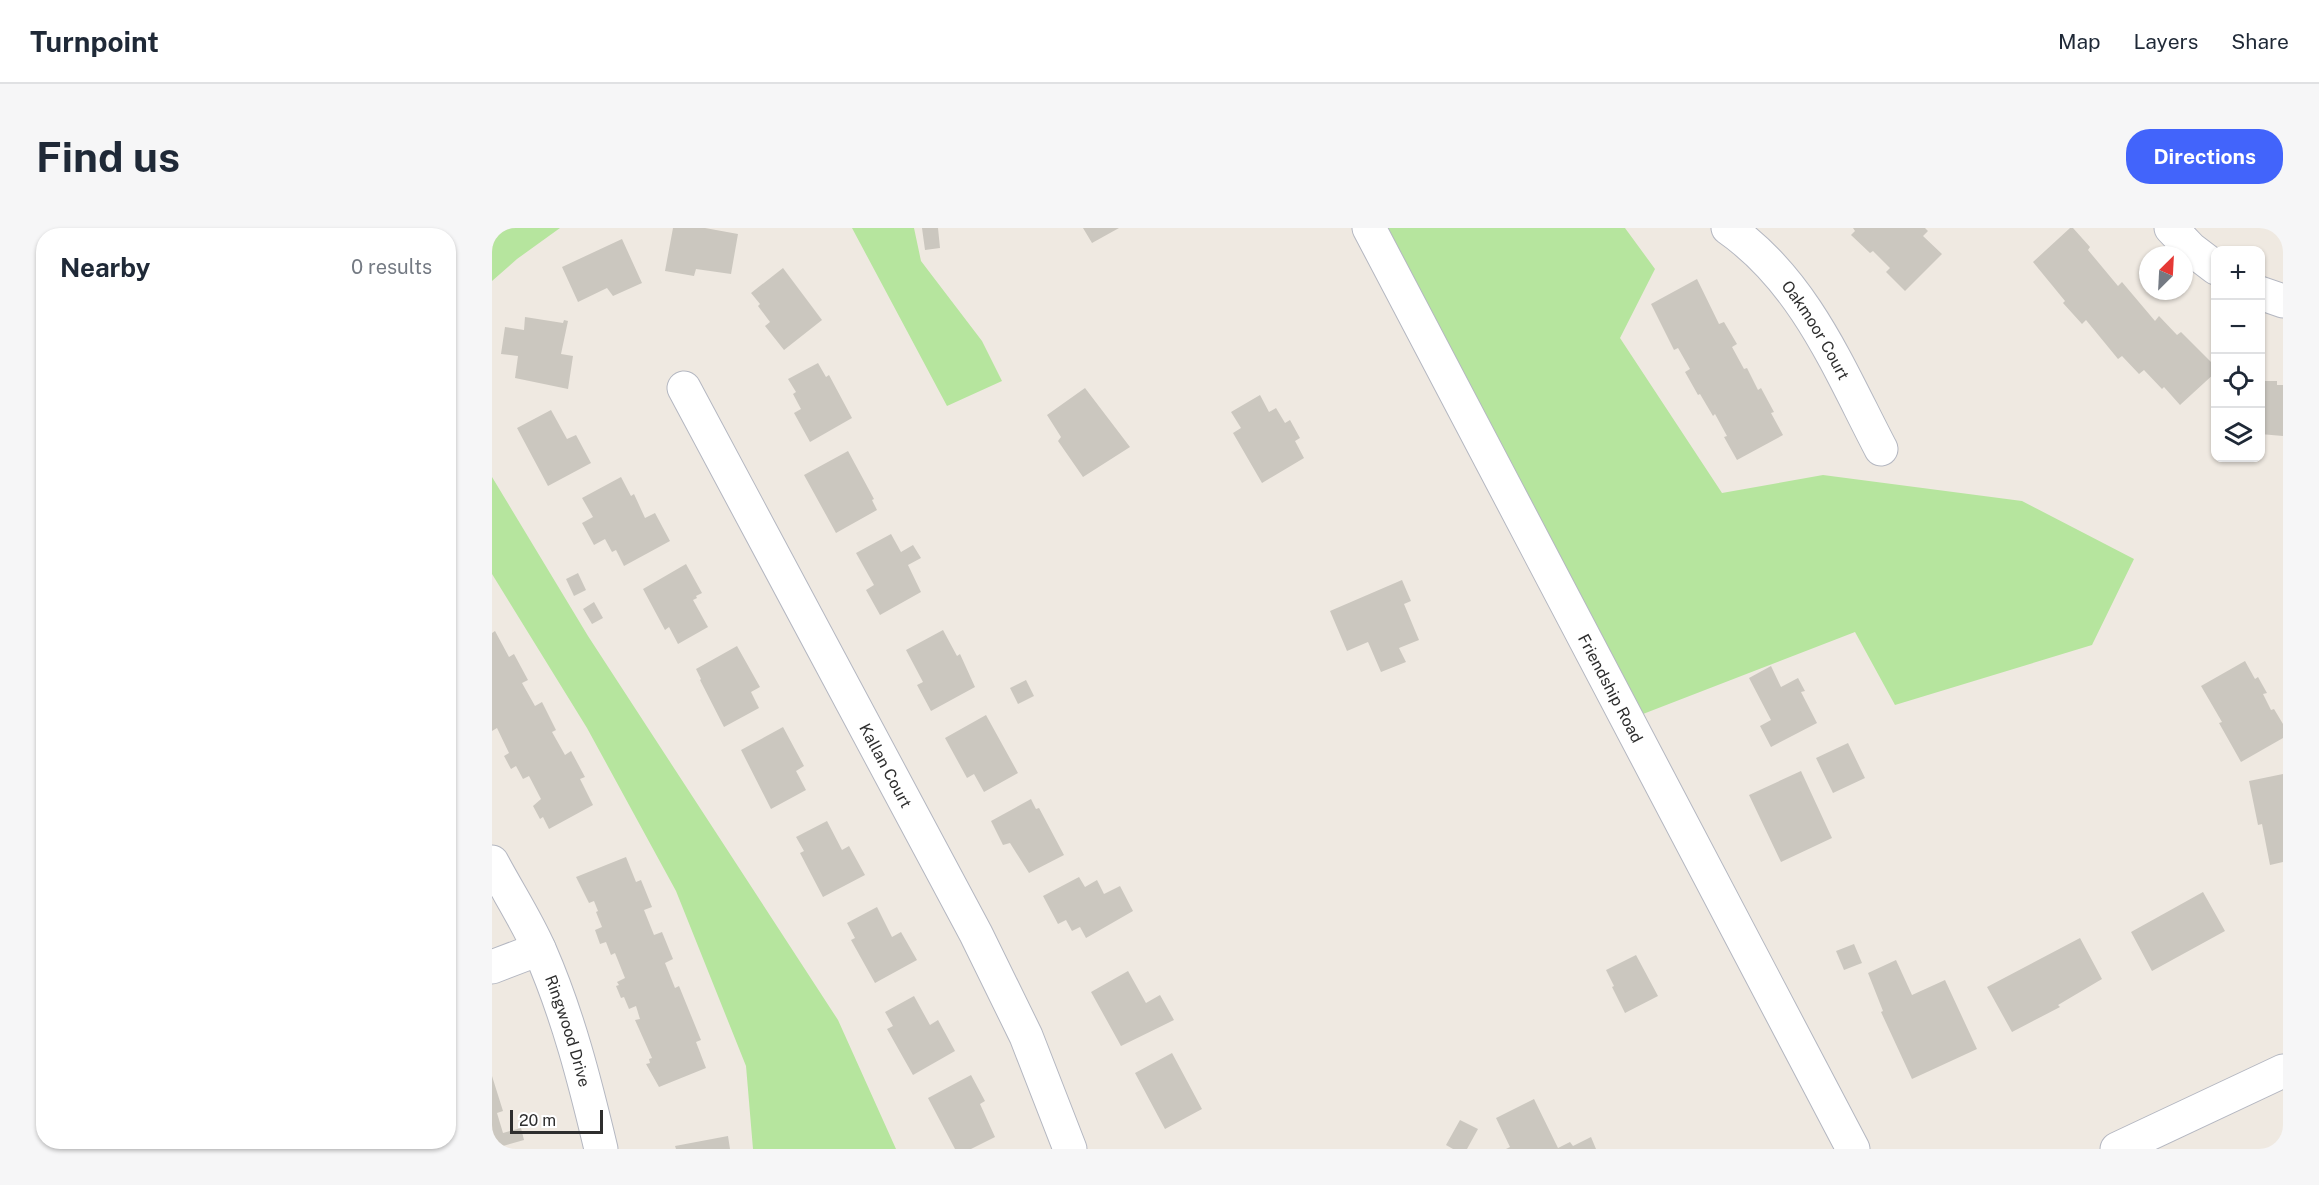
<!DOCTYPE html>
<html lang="en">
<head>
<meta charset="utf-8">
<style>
  :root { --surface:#fff; --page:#f6f6f7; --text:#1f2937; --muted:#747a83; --line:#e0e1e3; --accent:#4264fb }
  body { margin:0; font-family:"Public Sans",sans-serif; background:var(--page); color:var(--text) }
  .controls { position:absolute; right:18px; top:18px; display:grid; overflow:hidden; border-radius:12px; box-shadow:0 2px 4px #0004 }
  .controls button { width:54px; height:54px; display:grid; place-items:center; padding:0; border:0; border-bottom:2px solid var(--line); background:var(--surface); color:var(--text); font:30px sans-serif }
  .compass { position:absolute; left:1647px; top:18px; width:54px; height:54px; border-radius:50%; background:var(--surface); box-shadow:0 2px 4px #0004; rotate:24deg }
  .scale { position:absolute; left:18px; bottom:15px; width:93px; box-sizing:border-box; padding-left:6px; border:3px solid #2e2e2e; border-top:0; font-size:16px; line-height:21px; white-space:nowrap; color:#2e2e2e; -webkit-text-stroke:4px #fff; paint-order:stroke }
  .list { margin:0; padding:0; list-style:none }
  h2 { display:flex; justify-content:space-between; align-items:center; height:78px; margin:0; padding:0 24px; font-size:26px }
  h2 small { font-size:20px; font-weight:400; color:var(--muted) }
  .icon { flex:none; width:33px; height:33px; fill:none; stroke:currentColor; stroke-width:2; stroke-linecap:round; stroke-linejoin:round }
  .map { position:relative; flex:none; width:1791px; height:921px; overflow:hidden; border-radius:24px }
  header { display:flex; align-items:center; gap:36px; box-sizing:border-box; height:84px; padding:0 30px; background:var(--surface); border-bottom:2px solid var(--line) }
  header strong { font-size:28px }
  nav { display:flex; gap:33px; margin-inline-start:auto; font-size:21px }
  .intro { display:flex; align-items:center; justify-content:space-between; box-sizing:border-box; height:144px; padding:0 36px }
  h1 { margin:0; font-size:42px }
  .button { padding:15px 27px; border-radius:24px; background:var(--accent); color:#fff; font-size:21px; font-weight:700 }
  main { display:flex; gap:36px; padding:0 36px }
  aside { flex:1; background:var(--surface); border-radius:24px; box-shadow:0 2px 4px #0004 }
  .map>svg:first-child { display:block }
</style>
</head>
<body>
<header>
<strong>Turnpoint</strong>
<nav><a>Map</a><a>Layers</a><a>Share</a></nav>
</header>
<div class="intro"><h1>Find us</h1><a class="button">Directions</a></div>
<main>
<aside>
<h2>Nearby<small>0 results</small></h2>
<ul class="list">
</ul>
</aside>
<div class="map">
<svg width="1791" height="921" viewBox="0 0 1791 921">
  <rect width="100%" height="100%" fill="#efe9e1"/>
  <path fill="#b6e59e" d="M0,0H68L25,31L0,53Z
    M360,0H422L429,33L490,113L510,153L455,178Z
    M893,0H1133L1163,41L1128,110L1230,265L1331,247L1530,273L1642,331L1600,417L1403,477L1363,404L1151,486Z
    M0,249L96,408L346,792L404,921H261L254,838L184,663L95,500L0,346Z"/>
  <path fill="#cbc7bf" d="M181,0H213L246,6L239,46L204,41L202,48L173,43Z
    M430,0H446L448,20L433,22Z
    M591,0H627L600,15Z
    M1361,0H1433L1436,3L1431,8L1450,26L1413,63L1394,44L1398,40L1381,23L1378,25L1359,7L1363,3Z
    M1578,0H1581L1598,19L1596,22L1626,58L1630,54L1663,93L1667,88L1685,107L1689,104L1724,139V144L1688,177L1672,159L1670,161L1652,142L1647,146L1630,128L1626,131L1594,92L1590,96L1571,75L1573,73L1541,34Z
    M130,11L150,55L121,68L115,60L86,74L70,39Z
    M291,40L330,92L292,122L273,98L278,94L266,78L268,76L259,65Z
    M1205,51L1227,96L1232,94L1245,116L1240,119L1252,141L1255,140L1266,162L1269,160L1282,184L1279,185L1291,207L1245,232L1232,209L1235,208L1223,186L1221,188L1208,166L1206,167L1193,144L1198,141L1186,120L1182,122L1159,76Z
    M33,89L71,95L72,92L76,93L69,126L81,128L76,161L23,150L26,128L9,126L13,99L32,102Z
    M326,135L334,149L337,147L360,190L318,214L302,185L309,181L301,166L304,164L296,151Z
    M1768,153H1785V157H1791V208L1768,206Z
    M593,160L638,219L591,249L566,213L569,209L555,187Z
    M768,167L777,184L784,180L793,195L798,192L808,210L803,213L812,230L770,255L741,205L749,200L739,184Z
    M59,182L75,211L84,207L99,235L56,258L25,200Z
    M356,223L382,271L380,272L385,282L344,305L312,247Z
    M129,249L139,268L142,266L153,290L163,285L178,313L132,338L124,322L120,324L113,311L102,317L90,295L101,289L90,270Z
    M399,306L409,324L421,317L429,330L416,337L429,364L388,387L374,362L382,357L364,325Z
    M194,336L210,365L204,368L205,370L201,372L216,399L186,416L177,399L173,402L151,361Z
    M86,345L94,362L82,368L74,351Z
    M910,352L919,373L912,376L927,412L907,420L914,434L889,444L876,414L855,423L838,383Z
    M102,374L111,390L100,396L91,381Z
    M451,402L465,428L468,426L483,459L439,483L425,457L431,454L414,422Z
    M3,403L17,429L22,426L36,452L30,455L43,478L50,474L64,502L60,504L73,527L79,523L93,549L88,551L101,577L57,601L51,589L48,591L41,578L49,571L37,548L31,551L24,538L19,541L12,528L17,525L5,500L0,503V405Z
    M245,418L268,459L259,464L267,480L232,499L208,452L209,451L204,441Z
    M1753,433L1763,451L1766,449L1775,465L1771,466L1779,482L1782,481L1791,496V510L1749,534L1727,495L1730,494L1709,458Z
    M1279,438L1289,459L1306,450L1313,463L1309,464L1325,495L1279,519L1268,498L1279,492L1257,450Z
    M534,452L542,468L526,476L518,460Z
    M494,487L526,545L492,564L482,546L475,550L453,510Z
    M291,499L312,538L304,543L314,562L279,581L249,522Z
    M1356,515L1373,550L1341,565L1324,530Z
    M1309,543L1340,610L1289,634L1257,567Z
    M1791,546V634L1778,637L1770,596L1766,597L1757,553Z
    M539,571L544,581L547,580L572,627L537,645L518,615L511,617L499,593Z
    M335,593L350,622L357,618L373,647L331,669L308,625L312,623L304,609Z
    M134,629L144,654L149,652L160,679L152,682L162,707L170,704L181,731L173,735L183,760L187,758L209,812L204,814L214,840L167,859L154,836L158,835L157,831L160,830L143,792L148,791L144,778L137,781L132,769L129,770L124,758L127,757L125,754L133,750L123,725L119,727L114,714L108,716L103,702L110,699L104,684L106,683L102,673L97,675L84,649Z
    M587,649L593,659L605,652L612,666L628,658L641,683L594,710L588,699L580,703L574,692L566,696L551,668Z
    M1711,664L1733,703L1660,743L1639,704Z
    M385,679L400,709L409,704L425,732L383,755L359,712L363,710L355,695Z
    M1588,710L1610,751L1566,777L1568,779L1520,804L1495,759Z
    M1362,716L1370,735L1352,742L1344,723Z
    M1144,727L1166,768L1133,785L1120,759L1122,758L1114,742Z
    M1404,732L1420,767L1453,752L1485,821L1420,851L1389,784L1391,783L1376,745Z
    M636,743L654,775L668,767L682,792L629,818L599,764Z
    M422,768L438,797L446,792L463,823L421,847L395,801L401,798L393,784Z
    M680,825L710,881L673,901L643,845Z
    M479,847L493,873L488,876L503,909L479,921H463L436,870Z
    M0,848L11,883L5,885L11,905L29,900L32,912L11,918L12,921H0Z
    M1042,871L1066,920L1078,914L1081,918L1099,909L1104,921H1014L1018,919L1004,890Z
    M968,892L986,901L975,921H961L954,917Z
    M236,908L238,921H184L183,918Z"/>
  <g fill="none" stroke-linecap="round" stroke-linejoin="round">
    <defs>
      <g id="minor">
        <path id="s1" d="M877,0L1361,921"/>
        <path id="s2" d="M1236,0C1313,54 1347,141 1389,221"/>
        <path d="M1679,0L1699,21L1724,40"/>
        <path d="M1768,65L1791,73"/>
        <path id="s3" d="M192,160L484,706L534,808L578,921"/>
        <path id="s4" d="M0,634C16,664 35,693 48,723C76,787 93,854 109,921"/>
        <path d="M0,739L47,721"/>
        <path d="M1625,921L1791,843"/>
      </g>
    </defs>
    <use href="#minor" stroke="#b4b7c1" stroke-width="35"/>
    <use href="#minor" stroke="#fff" stroke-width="33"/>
  </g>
  <g text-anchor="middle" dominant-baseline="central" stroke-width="6" stroke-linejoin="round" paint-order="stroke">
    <g font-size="16" fill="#2e2e2e" stroke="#fff">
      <text stroke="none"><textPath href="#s2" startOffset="136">Oakmoor Court</textPath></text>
      <text stroke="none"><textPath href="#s1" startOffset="520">Friendship Road</textPath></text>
      <text stroke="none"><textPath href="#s3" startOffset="428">Kallan Court</textPath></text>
      <text stroke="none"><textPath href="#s4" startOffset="186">Ringwood Drive</textPath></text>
    </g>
  </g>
</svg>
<div class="controls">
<button>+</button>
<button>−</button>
<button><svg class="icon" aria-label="locate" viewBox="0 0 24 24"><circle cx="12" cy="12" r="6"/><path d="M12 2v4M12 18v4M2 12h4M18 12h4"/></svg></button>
<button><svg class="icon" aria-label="layers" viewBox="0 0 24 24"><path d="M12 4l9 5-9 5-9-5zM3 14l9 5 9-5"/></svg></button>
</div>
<svg class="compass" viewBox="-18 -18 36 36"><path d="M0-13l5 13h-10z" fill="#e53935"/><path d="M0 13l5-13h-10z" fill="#747a83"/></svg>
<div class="scale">20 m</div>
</div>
</main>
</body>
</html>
